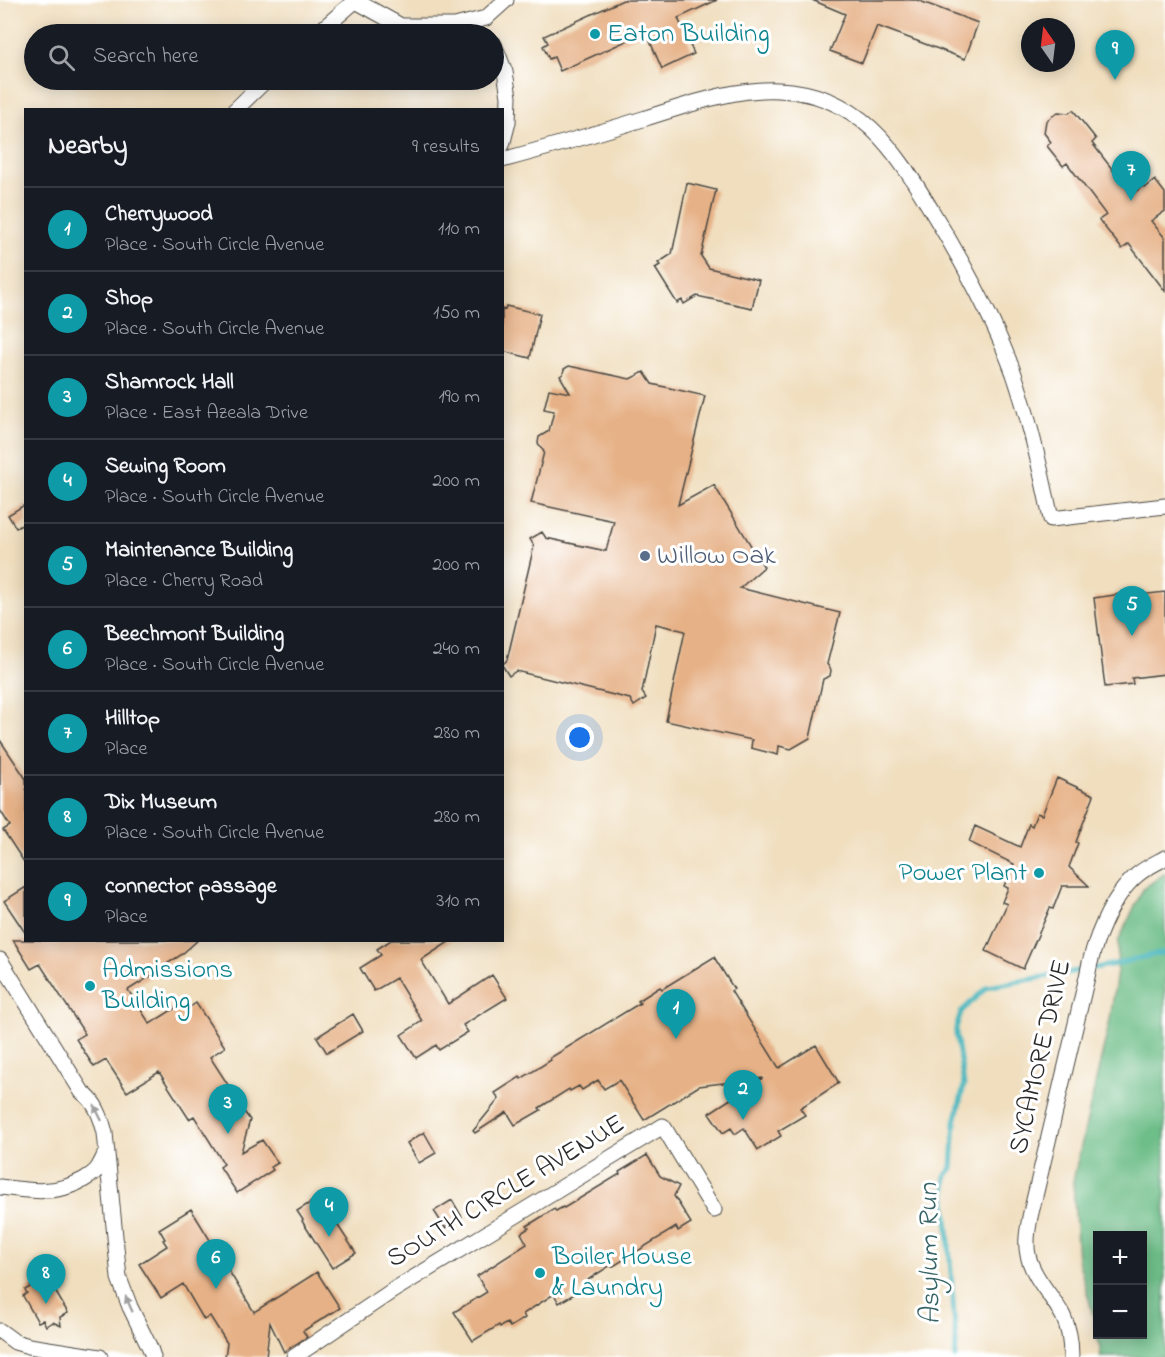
<!DOCTYPE html>
<html lang="en">
<head>
<meta charset="utf-8">
<style>
  :root { --surface:#171b24; --page:#20242c; --text:#f1f3f6; --muted:#9ea1a6; --line:#363941; --accent:#d1495b }
  body { margin:0; font-family:"Indie Flower",sans-serif; background:var(--page); color:var(--text) }
  .controls { position:absolute; right:18px; bottom:18px; display:grid; overflow:hidden; border-radius:0px; box-shadow:0 3px 15px #0003 }
  .controls button { width:54px; height:54px; display:grid; place-items:center; padding:0; border:0; border-bottom:2px solid var(--line); background:var(--surface); color:var(--text); font:30px sans-serif }
  .compass { position:absolute; left:1021px; top:18px; width:54px; height:54px; border-radius:50%; background:var(--surface); box-shadow:0 3px 15px #0003; rotate:346deg }
  .you { position:absolute; left:580px; top:738px; width:21px; height:21px; margin:-15px; border:4px solid #fff; border-radius:50%; background:#1a73e8; box-shadow:0 0 0 9px #1a73e833 }
  .badge { display:grid; place-items:center; width:39px; height:39px; border-radius:50%; background:var(--accent); color:#fff; font-size:20px; font-weight:700 }
  .pin { position:absolute; translate:-50% -50px; filter:drop-shadow(0 2px 3px #0008) }
  .pin::after { content:''; position:absolute; top:32px; width:21px; height:18px; background:inherit; clip-path:polygon(0 0,100% 0,50% 100%) }
  .list { margin:0; padding:0; list-style:none }
  h2 { display:flex; justify-content:space-between; align-items:center; height:78px; margin:0; padding:0 24px; font-size:26px }
  h2 small { font-size:20px; font-weight:400; color:var(--muted) }
  .list li { display:grid; grid-template-columns:39px 1fr auto; gap:18px; align-items:center; box-sizing:border-box; height:84px; padding:0 24px; border-top:2px solid var(--line) }
  .list b { display:block; font-size:22px; white-space:nowrap }
  .list p { margin:0; font-size:20px; white-space:nowrap; color:var(--muted) }
  .list em { font-size:20px; font-style:normal; color:var(--muted) }
  .icon { flex:none; width:33px; height:33px; fill:none; stroke:currentColor; stroke-width:2; stroke-linecap:round; stroke-linejoin:round }
  .map { position:relative; flex:none; width:1165px; height:1357px; overflow:hidden }
  .search { position:absolute; background:var(--surface); box-shadow:0 3px 15px #0003; left:24px; top:24px; width:480px; height:66px; display:flex; align-items:center; gap:15px; box-sizing:border-box; padding:0 21px; border-radius:33px; color:var(--muted); font-size:22px }
  .panel { position:absolute; background:var(--surface); box-shadow:0 3px 15px #0003; left:24px; top:108px; width:480px; height:834px; border-radius:0px }
  .map>svg:first-child { display:block }
</style>
</head>
<body>
<div class="map">
<svg width="1165" height="1357" viewBox="0 0 1165 1357">
  <rect width="100%" height="100%" fill="#fff"/>
  <filter id="ink" filterUnits="userSpaceOnUse"><feTurbulence type="fractalNoise" baseFrequency=".0167" numOctaves="2"/><feDisplacementMap in="SourceGraphic" scale="12" xChannelSelector="R" yChannelSelector="G"/><feConvolveMatrix kernelMatrix="1 2 1 2 8 2 1 2 1" color-interpolation-filters="sRGB"/></filter>
  <filter id="wash" filterUnits="userSpaceOnUse"><feTurbulence type="fractalNoise" baseFrequency=".008" numOctaves="4" result="noise"/><feDisplacementMap in="SourceGraphic" scale="24" xChannelSelector="R" yChannelSelector="G"/><feGaussianBlur stdDeviation="1.35" result="paint"/><feColorMatrix in="noise" values="0 0 0 0 0 0 0 0 0 0 0 0 0 0 0 0 0 1.4 0 .05"/><feComposite in="paint" operator="in"/></filter>
  <g filter="url(#wash)">
    <rect width="100%" height="100%" fill="#f0debe"/>
    <path fill="#6ebe89" stroke="#4c745a" stroke-width="1.5" fill-rule="evenodd" d="M1165,873V1357H1100L1101,1353L1091,1307L1078,1259L1073,1181L1110,1020L1117,971L1118,942L1143,889ZM1098,1236H1142V1334H1098Z"/>
    <g fill="none" stroke-linecap="round" stroke-linejoin="round">
      <path stroke="#47b6be" stroke-width="5" d="M955,1357L956,1343L945,1187L946,1175L952,1168L955,1122L964,1085L956,1034V1028L961,1012L987,987L1111,965L1165,952"/>
    </g>
    <g id="blocks">
      <path fill="#e6b186" d="M623,0H717L678,18L694,54L662,69L646,32L560,71L554,57L549,59L543,46L548,43L544,36Z
        M812,0H917L978,23L965,59L877,26L862,63L830,51L845,14Z
        M1073,110L1096,139L1092,143L1132,195L1143,186L1145,188L1155,180L1165,193V211L1151,221L1165,238V291L1129,244L1122,249L1099,220L1106,215L1067,163L1063,166L1047,146L1051,142L1044,133L1046,121L1058,112L1069,113Z
        M687,183L716,190L701,256L709,268L759,280L752,308L697,296L684,304L682,300L677,303L655,268L660,265L658,263L672,254Z
        M506,306L540,314L530,358L502,351V309L505,310Z
        M569,366L630,379L644,372L652,384L705,396L678,505L714,485L764,567L740,588L840,613L827,664L831,670L830,676L823,679L810,738L791,749L779,746L778,755L751,748L752,740L666,721L685,631L656,624L642,692L646,698L634,706L630,699L516,671L509,676L502,665L507,660L534,546L530,539L542,532L546,538L606,551L614,521L531,503L544,452L538,443L539,437L549,431L554,411L544,409L549,389L570,393L560,376L563,374L564,369Z
        M26,504V523L16,528L8,515Z
        M1165,592V674L1132,678L1133,684L1105,687L1094,598L1121,594L1122,597Z
        M0,740L26,779V865L3,830L10,826L0,810Z
        M1057,778L1094,795L1076,842L1078,843L1069,867L1089,886H1062L1053,909L1050,908L1023,969L986,951L1007,904L1002,902L1008,888L1004,886L1014,864L969,842L975,826L1020,847L1029,824L1032,826L1037,813L1042,815Z
        M26,887V934L4,901Z
        M13,940H198L181,955L162,967L164,968L128,990L150,1024L183,1003L187,1009L196,1003L225,1047L210,1057L232,1091L211,1104L245,1113L250,1120L241,1152L262,1140L278,1163L271,1167L273,1170L237,1193L220,1167L224,1164L194,1116L189,1119L159,1072L127,1092L106,1060L94,1067L76,1039L85,1034L40,964L31,969Z
        M391,940H452L421,960L448,1004L492,975L507,998L463,1025L468,1032L439,1050L436,1045L416,1058L401,1035L422,1021L396,978L374,991L360,968L381,955L377,949Z
        M714,957L734,989L731,991L779,1068L816,1045L839,1083L800,1108L805,1115L778,1131L781,1136L758,1150L744,1128L735,1134L731,1128L723,1133L709,1113L763,1078L699,1086L644,1120L619,1080L604,1089L598,1080L582,1090L579,1086L570,1091L569,1089L539,1108L541,1110L515,1125L507,1112L475,1133L473,1131L499,1099L495,1093L520,1077L521,1079L551,1060L550,1058L640,1003L638,1001L660,987L662,989Z
        M353,1014L363,1031L327,1053L317,1037Z
        M424,1132L436,1153L419,1163L407,1143Z
        M647,1155L660,1176L679,1186L674,1196L691,1223L678,1231L676,1227L612,1267L611,1265L589,1279L583,1289L559,1303L554,1294L523,1314L525,1318L510,1327L507,1323L500,1327L499,1325L473,1341L454,1312L487,1292L477,1276L527,1244L521,1233L529,1228L527,1226L554,1209L556,1211L563,1207L564,1208L620,1174L619,1172Z
        M319,1197L356,1253L332,1268L302,1221L303,1220L297,1211Z
        M452,1200L462,1217L445,1228L434,1211Z
        M191,1209L254,1312L317,1272L340,1308L303,1331L307,1337L284,1352L270,1323L266,1357H225L227,1343L210,1316L204,1320L183,1284L161,1298L139,1264L167,1246L163,1240L165,1239L159,1229Z
        M47,1277L68,1313L60,1317L61,1326L53,1322L46,1326L43,1320L38,1322L23,1296L27,1293L25,1290Z"/>
    </g>
  </g>
  <g filter="url(#ink)">
    <use href="#blocks" fill-opacity="0" stroke="#494641" stroke-width="1.5"/>
    <g fill="none" stroke-linecap="round" stroke-linejoin="round">
      <defs>
        <path id="street" d="M356,1L401,26H455L486,18L506,0
          M317,34L356,0
          M494,44L505,72L509,97L508,122L502,145
          M235,110L266,80
          M502,160C551,147 598,133 646,118C688,105 733,88 778,90C859,93 895,149 933,213C964,264 993,317 1014,374C1030,421 1041,470 1051,519L1165,506
          M0,960L82,1092C96,1102 101,1117 105,1133L119,1278L130,1307L150,1348L153,1357
          M0,1187C29,1191 56,1195 83,1180C88,1177 94,1174 98,1168C101,1163 104,1157 106,1152
          M0,1331L15,1342L29,1346L100,1357
          M294,1357L392,1291L663,1126L714,1210
          M1071,1357C1071,1343 1069,1328 1063,1316C1052,1295 1033,1278 1028,1255C1025,1242 1028,1229 1030,1217L1087,977C1093,943 1110,898 1137,875C1145,868 1156,863 1165,858"/>
      </defs>
      <use href="#street" stroke="#494641" stroke-width="17"/>
      <use href="#street" stroke="#fff" stroke-width="15"/>
    </g>
    <defs><path id="oneway-solid" d="M-6-.8H1V-3.2L6.5 0L1 3.2V.8H-6Z" transform="scale(1.5)"/></defs>
    <g fill="#a0a0a0">
      <use href="#oneway-solid" transform="translate(98 1113) rotate(-116)"/>
      <use href="#oneway-solid" transform="translate(129 1304) rotate(-114)"/>
    </g>
  </g>
  <g fill="#0f9aa8" stroke="#fff" stroke-width="2">
    <circle cx="595" cy="34" r="6"/>
    <circle cx="1039" cy="873" r="6"/>
    <circle cx="90" cy="986" r="6"/>
    <circle cx="540" cy="1273" r="6"/>
  </g>
  <circle fill="#5c6f8a" stroke="#fff" stroke-width="2" cx="645" cy="556" r="6"/>
  <g text-anchor="middle" dominant-baseline="central" stroke-width="6" stroke-linejoin="round" paint-order="stroke">
    <g font-size="27" fill="#0d838f" stroke="#fff" text-anchor="start">
      <text x="607" y="34">Eaton Building</text>
      <text x="1027" y="873" text-anchor="end">Power Plant</text>
      <text x="102" y="970">Admissions<tspan x="102" dy="31">Building</tspan></text>
      <text x="552" y="1257">Boiler House<tspan x="552" dy="31">&amp; Laundry</tspan></text>
    </g>
    <g font-size="27" fill="#4e5e75" stroke="#fff" text-anchor="start">
      <text x="657" y="556">Willow Oak</text>
    </g>
    <g font-size="27" fill="#2b2b2b" stroke="#fff">
      <text transform="translate(1041 1057) rotate(-77)">SYCAMORE DRIVE</text>
      <text transform="translate(506 1192) rotate(-31)">SOUTH CIRCLE AVENUE</text>
    </g>
    <g font-size="28" font-style="italic" fill="#366366" stroke="#fff">
      <text transform="translate(931 1254) rotate(-91)">Asylum Run</text>
    </g>
  </g>
</svg>
<div class="controls">
<button>+</button>
<button>−</button>
</div>
<svg class="compass" viewBox="-18 -18 36 36"><path d="M0-13l5 13h-10z" fill="#e53935"/><path d="M0 13l5-13h-10z" fill="#9ea1a6"/></svg>
<div class="you"></div>
<div class="pin badge" style="left:676px;top:1039px;background:#0f9aa8">1</div>
<div class="pin badge" style="left:743px;top:1120px;background:#0f9aa8">2</div>
<div class="pin badge" style="left:228px;top:1134px;background:#0f9aa8">3</div>
<div class="pin badge" style="left:329px;top:1237px;background:#0f9aa8">4</div>
<div class="pin badge" style="left:1132px;top:636px;background:#0f9aa8">5</div>
<div class="pin badge" style="left:216px;top:1289px;background:#0f9aa8">6</div>
<div class="pin badge" style="left:1131px;top:201px;background:#0f9aa8">7</div>
<div class="pin badge" style="left:46px;top:1304px;background:#0f9aa8">8</div>
<div class="pin badge" style="left:1115px;top:80px;background:#0f9aa8">9</div>
<div class="search"><svg class="icon" aria-label="search" viewBox="0 0 24 24"><circle cx="10" cy="10" r="6"/><path d="M15 15l6 6"/></svg>Search here</div>
<section class="panel">
<h2>Nearby<small>9 results</small></h2>
<ul class="list">
<li><span class="badge" style="background:#0f9aa8">1</span><div><b>Cherrywood</b><p>Place · South Circle Avenue</p></div><em>110 m</em></li>
<li><span class="badge" style="background:#0f9aa8">2</span><div><b>Shop</b><p>Place · South Circle Avenue</p></div><em>150 m</em></li>
<li><span class="badge" style="background:#0f9aa8">3</span><div><b>Shamrock Hall</b><p>Place · East Azeala Drive</p></div><em>190 m</em></li>
<li><span class="badge" style="background:#0f9aa8">4</span><div><b>Sewing Room</b><p>Place · South Circle Avenue</p></div><em>200 m</em></li>
<li><span class="badge" style="background:#0f9aa8">5</span><div><b>Maintenance Building</b><p>Place · Cherry Road</p></div><em>200 m</em></li>
<li><span class="badge" style="background:#0f9aa8">6</span><div><b>Beechmont Building</b><p>Place · South Circle Avenue</p></div><em>240 m</em></li>
<li><span class="badge" style="background:#0f9aa8">7</span><div><b>Hilltop</b><p>Place</p></div><em>280 m</em></li>
<li><span class="badge" style="background:#0f9aa8">8</span><div><b>Dix Museum</b><p>Place · South Circle Avenue</p></div><em>280 m</em></li>
<li><span class="badge" style="background:#0f9aa8">9</span><div><b>connector passage</b><p>Place</p></div><em>310 m</em></li>
</ul>
</section>
</div>
</body>
</html>
